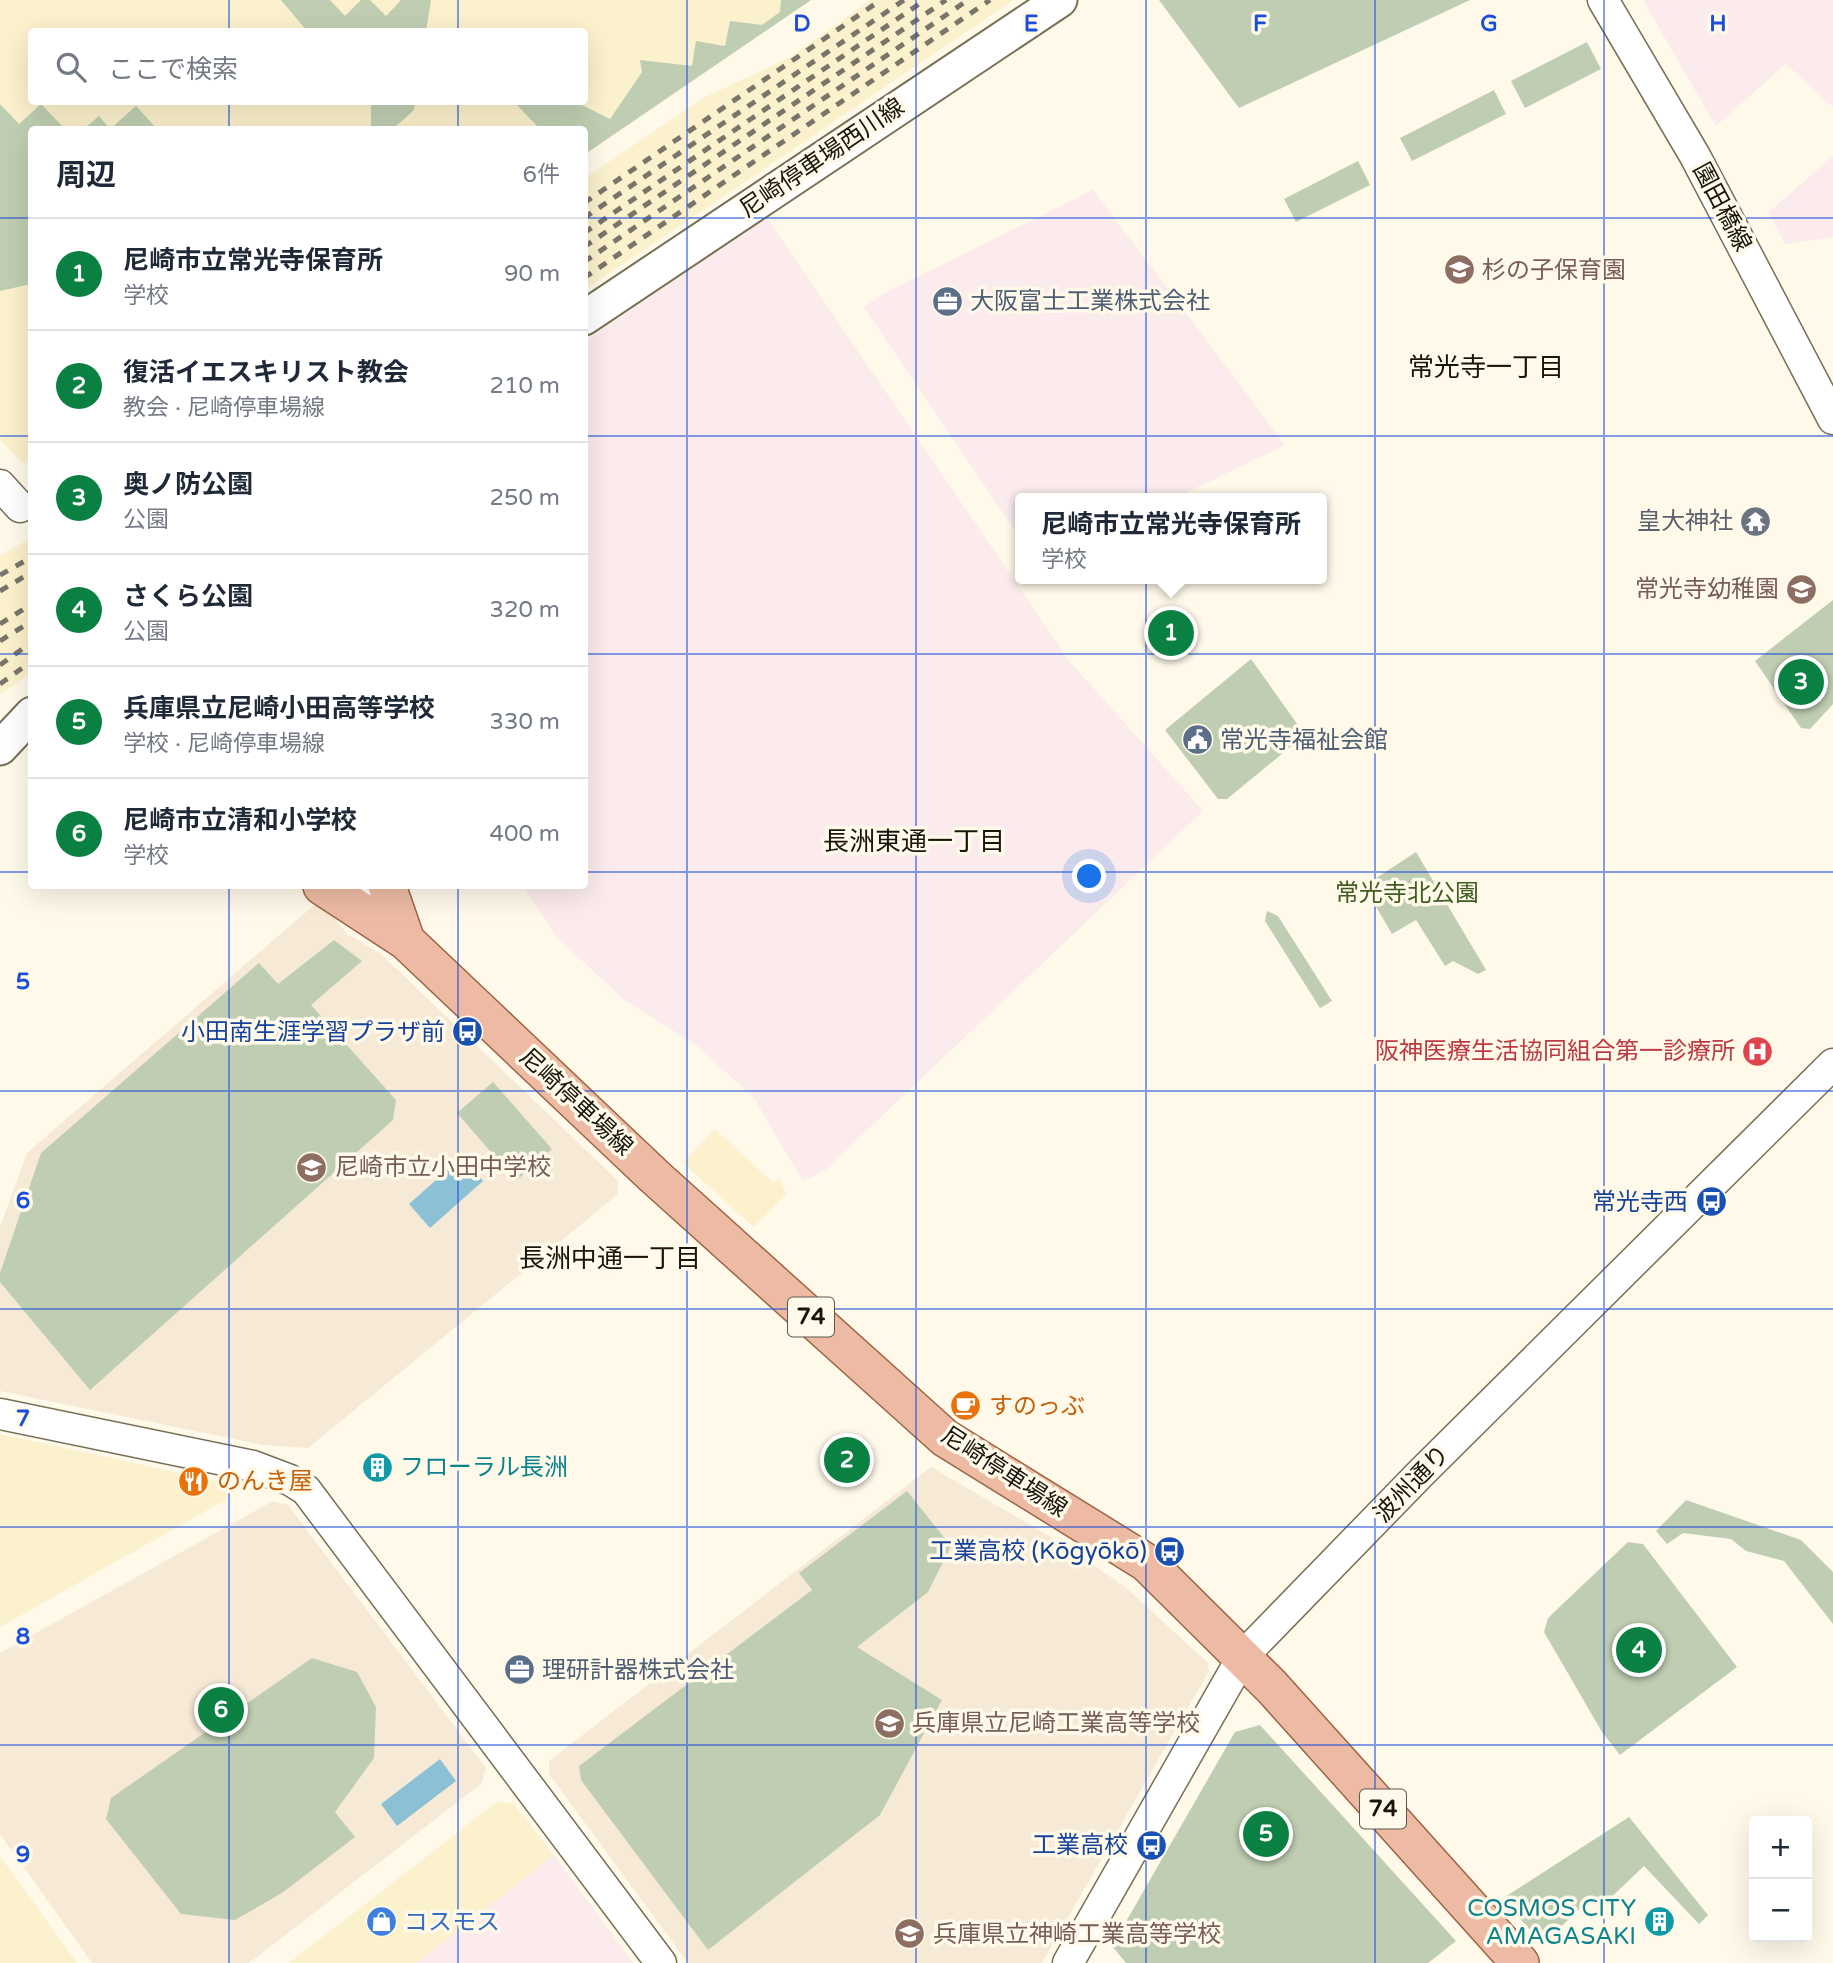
<!DOCTYPE html>
<html lang="ja">
<head>
<meta charset="utf-8">
<style>
  :root { --surface:#fff; --page:#f6f6f7; --text:#1f2937; --muted:#747a83; --line:#e0e1e3; --accent:#0b8043 }
  body { margin:0; font-family:"Varela Round","Noto Sans JP",sans-serif; background:var(--page); color:var(--text) }
  .controls { position:absolute; right:21px; bottom:21px; display:grid; overflow:hidden; border-radius:7px; box-shadow:0 7px 28px #0002 }
  .controls button { width:63px; height:63px; display:grid; place-items:center; padding:0; border:0; border-bottom:2px solid var(--line); background:var(--surface); color:var(--text); font:35px sans-serif }
  .you { position:absolute; left:1090px; top:877px; width:24px; height:24px; margin:-18px; border:5px solid #fff; border-radius:50%; background:#1a73e8; box-shadow:0 0 0 10px #1a73e833 }
  .badge { display:grid; place-items:center; width:46px; height:46px; border-radius:50%; background:var(--accent); color:#fff; font-size:23px; font-weight:700 }
  .pin { position:absolute; translate:-50% -50%; border:4px solid #fff; box-shadow:0 2px 7px #0006 }
  .popup { position:absolute; left:1015px; top:493px; width:312px; height:91px; box-sizing:border-box; display:grid; place-content:center; border-radius:7px; background:var(--surface); filter:drop-shadow(0 2px 5px #0005); font-size:23px; white-space:nowrap; color:var(--muted) }
  .popup b { font-size:26px; color:var(--text) }
  .popup::after { content:''; position:absolute; left:50%; top:100%; margin-left:-14px; border:14px solid transparent; border-top-color:var(--surface) }
  .list { margin:0; padding:0; list-style:none }
  h2 { display:flex; justify-content:space-between; align-items:center; height:91px; margin:0; padding:0 28px; font-size:30px }
  h2 small { font-size:23px; font-weight:400; color:var(--muted) }
  .list li { display:grid; grid-template-columns:46px 1fr auto; gap:21px; align-items:center; box-sizing:border-box; height:112px; padding:0 28px; border-top:2px solid var(--line) }
  .list b { display:block; font-size:26px; white-space:nowrap }
  .list p { margin:0; font-size:23px; white-space:nowrap; color:var(--muted) }
  .list em { font-size:23px; font-style:normal; color:var(--muted) }
  .icon { flex:none; width:38px; height:38px; fill:none; stroke:currentColor; stroke-width:2; stroke-linecap:round; stroke-linejoin:round }
  .map { position:relative; flex:none; width:1833px; height:1963px; overflow:hidden }
  .search { position:absolute; background:var(--surface); box-shadow:0 7px 28px #0002; left:28px; top:28px; width:560px; height:77px; display:flex; align-items:center; gap:18px; box-sizing:border-box; padding:0 24px; border-radius:7px; color:var(--muted); font-size:26px }
  .panel { position:absolute; background:var(--surface); box-shadow:0 7px 28px #0002; left:28px; top:126px; width:560px; height:763px; border-radius:7px }
  .map>svg:first-child { display:block }
</style>
</head>
<body>
<div class="map">
<svg width="1833" height="1963" viewBox="0 0 1833 1963">
  <rect width="100%" height="100%" fill="#fef9e9"/>
  <path fill="#fbf1cd" fill-rule="evenodd" d="M0,0H811L585,155L584,130H32L31,463H22L0,439ZM32,32H584V102H32Z
    M871,0H1014L585,290V178L705,97L789,58Z
    M31,538V673L0,695V556Z
    M715,1129L773,1183L779,1177L786,1194L754,1227L683,1163Z
    M0,1434L226,1483L227,1499L0,1627Z
    M497,1802L514,1804L554,1855L417,1963H289Z
    M0,1856L77,1963H0Z"/>
  <path fill="#fbebec" d="M1643,0H1833V107L1786,64L1716,126Z
    M1833,156V237L1785,244L1769,212Z
    M1093,190L1285,445L1175,498H1020V538L864,307L885,293Z
    M767,218L1070,662L1203,811L825,1170L803,1181L754,1098L696,1045L623,999L556,936L523,886H584L585,341Z
    M554,1855L633,1963H417Z"/>
  <path fill="#f6ead6" d="M320,900L347,934L380,953L618,1181L617,1195L308,1448L263,1445L0,1391V1227L27,1153Z
    M931,1467L1053,1538L1124,1586L1208,1663L1209,1671L1042,1963H688L549,1774V1761Z
    M273,1501L288,1505L486,1768L482,1783L249,1963H92L0,1834V1653Z"/>
  <path fill="#bfceb2" d="M281,0H330L345,16L361,0H370L386,16L401,0H431L426,31L308,32Z
    M781,0H811L585,154L584,130L540,129L514,102H576L610,119L642,72L640,60L692,66L696,41L725,46L730,21L762,25L780,12Z
    M1159,0H1470L1239,108Z
    M1587,42L1601,69L1525,108L1511,81Z
    M1494,90L1506,114L1412,161L1400,138Z
    M371,102H415L414,110L393,129L371,130Z
    M0,104L19,124L41,104L65,129L32,130L31,284L0,291Z
    M136,106L157,129H84L99,116L110,129Z
    M1358,161L1370,185L1296,222L1284,199Z
    M1833,600V704L1810,729L1801,728L1755,661Z
    M1251,659L1305,735L1227,799H1218L1165,730Z
    M1416,852L1486,970L1478,974L1453,961L1445,966L1416,920L1392,934L1364,886Z
    M1267,911L1278,916L1332,1001L1320,1008L1265,921Z
    M334,940L362,961L311,1005L396,1100L393,1120L90,1390L0,1282V1273L41,1153L259,963L278,984Z
    M493,1082L552,1149L516,1181L457,1113Z
    M907,1491L951,1546L928,1592L857,1647L942,1700L880,1815L708,1950L581,1780L579,1766L812,1590L799,1573Z
    M1686,1500L1801,1540L1833,1572V1624L1784,1561L1746,1551L1731,1539L1683,1533L1667,1544L1656,1531Z
    M1628,1542L1643,1544L1737,1667L1620,1755L1602,1732L1544,1632L1548,1618Z
    M312,1658L357,1672L376,1707L374,1758L335,1812L355,1837L282,1893L235,1920L181,1914L106,1819L111,1798Z
    M1260,1725L1456,1941L1428,1963H1126L1112,1946L1235,1732Z
    M1629,1817L1708,1915L1699,1924L1644,1866L1601,1907L1592,1897L1543,1944L1502,1899Z"/>
  <path fill="#8cc1d5" d="M462,1157L483,1181L430,1228L409,1204Z
    M440,1759L456,1781L397,1826L381,1804Z"/>
  <g fill="none" stroke-linecap="round" stroke-linejoin="round">
    <defs>
      <path id="tertiary" d="M1603,0L1695,156L1833,419
        M0,485L20,507
        M357,886L387,920
        M0,1414L253,1466L290,1480L306,1490L661,1963
        M1068,1963L1243,1656L1421,1473L1833,1064"/>
      <path id="secondary" d="M584,318L1060,0
        M0,748L32,714"/>
      <path id="primary" d="M322,886L406,941L654,1176L945,1438L1147,1563L1272,1687L1520,1963
        M387,886L406,941"/>
    </defs>
    <use href="#tertiary" stroke="#776f56" stroke-width="33"/>
    <use href="#secondary" stroke="#776f56" stroke-width="37"/>
    <use href="#primary" stroke="#9b6446" stroke-width="40"/>
    <use href="#tertiary" stroke="#fff" stroke-width="30"/>
    <use href="#secondary" stroke="#fff" stroke-width="33"/>
    <use href="#primary" stroke="#edbba3" stroke-width="37"/>
    <path stroke="#797569" stroke-width="5" stroke-dasharray="9 9" stroke-linecap="butt" d="M584,203L881,0
      M584,218L904,0
      M584,233L925,0
      M584,247L946,0
      M584,262L968,0
      M584,278L990,0
      M0,575L32,557
      M0,591L32,572
      M0,624L32,604
      M0,641L32,621
      M0,665L32,642
      M0,684L32,661"/>
  </g>
  <path fill="none" stroke="#1d4ed8" stroke-width="2" stroke-opacity="0.55" d="M229,0V32M458,0V32M687,0V1963M916,0V1963M1146,0V1963M1375,0V1963M1604,0V1963M229,102V130M458,102V130M0,218H32M584,218H1833M0,436H32M584,436H1833M0,654H32M584,654H1833M0,872H32M584,872H1833M229,886V1963M458,886V1963M0,1091H1833M0,1309H1833M0,1527H1833M0,1745H1833"/>
  <defs>
    <symbol id="school-disc" viewBox="-11 -11 22 22"><circle r="9.5" fill="#8d6e63" stroke="#fef9e9"/><path d="M0-5L7-2L0 1L-7-2ZM-4 1L0 2.5L4 1V4Q0 6-4 4Z" fill="#fff"/></symbol>
    <symbol id="office-disc" viewBox="-11 -11 22 22"><circle r="9.5" fill="#5c6f8a" stroke="#fef9e9"/><path d="M-6-3h4V-5.5h4V-3h4V5H-6ZM-1-4.5V-3h2v-1.5ZM-6 0V1H6V0Z" fill="#fff"/></symbol>
    <symbol id="temple-disc" viewBox="-11 -11 22 22"><circle r="9.5" fill="#6b7280" stroke="#fef9e9"/><path d="M0-6L5-2H3V0L6.5 2.5H4V6H1.5V3h-3V6H-4V2.5H-6.5L-3 0V-2H-5Z" fill="#fff"/></symbol>
    <symbol id="civic-disc" viewBox="-11 -11 22 22"><circle r="9.5" fill="#5c6f8a" stroke="#fef9e9"/><path d="M-.6-6.5H3V-4.5H.6V-3L4-1V1h2V6H-6V1h2V-1L-.6-3ZM-1.2 2.5V6h2.4V2.5Z" fill="#fff"/></symbol>
    <symbol id="bus-disc" viewBox="-11 -11 22 22"><circle r="9.5" fill="#1a4fb4" stroke="#fef9e9"/><path d="M-5-6H5V4H4V6H2V4H-2V6H-4V4H-5ZM-3.5-4V0h7V-4ZM-3.5 1.2v1.5H-2V1.2ZM2 1.2v1.5H3.5V1.2Z" fill="#fff"/></symbol>
    <symbol id="hospital-disc" viewBox="-11 -11 22 22"><circle r="9.5" fill="#e0444e" stroke="#fef9e9"/><path d="M-5-5h3v3.5h4V-5h3V5h-3V1.5h-4V5h-3Z" fill="#fff"/></symbol>
    <symbol id="cafe-disc" viewBox="-11 -11 22 22"><circle r="9.5" fill="#e8710a" stroke="#fef9e9"/><path d="M-5.5-4.5H6V0H3Q3 3.5 0 3.5H-2.5Q-5.5 3.5-5.5 0ZM3-3.2v2h1.7v-2ZM-6 4.5H4V6H-6Z" fill="#fff"/></symbol>
    <symbol id="building-disc" viewBox="-11 -11 22 22"><circle r="9.5" fill="#0f9aa8" stroke="#fef9e9"/><path d="M-4-6H4V6H1V3H-1V6H-4ZM-2.5-4.3h1.7v1.8h-1.7ZM.8-4.3h1.7v1.8H.8ZM-2.5-1h1.7V.8h-1.7ZM.8-1h1.7V.8H.8Z" fill="#fff"/></symbol>
    <symbol id="restaurant-disc" viewBox="-11 -11 22 22"><circle r="9.5" fill="#e8710a" stroke="#fef9e9"/><path d="M-5-6h1v4h1v-4h1v4h1v-4h1v5L-1.5 .5V6h-2V.5L-5-1ZM5-6V6H3V1.5H1.5Q1.5-4 5-6Z" fill="#fff"/></symbol>
    <symbol id="shop-disc" viewBox="-11 -11 22 22"><circle r="9.5" fill="#3f7fe0" stroke="#fef9e9"/><path d="M-5-2.5h2.3a2.7 3.5 0 0 1 5.4 0H5L5.5 6h-11ZM-1.5-2.5h3a1.5 2.3 0 0 0-3 0Z" fill="#fff"/></symbol>
  </defs>
  <g fill-rule="evenodd">
    <use href="#school-disc" x="1442" y="252" width="35" height="35"/>
    <use href="#office-disc" x="930" y="284" width="35" height="35"/>
    <use href="#temple-disc" x="1738" y="504" width="35" height="35"/>
    <use href="#school-disc" x="1784" y="572" width="35" height="35"/>
    <use href="#civic-disc" x="1180" y="722" width="35" height="35"/>
    <use href="#bus-disc" x="450" y="1014" width="35" height="35"/>
    <use href="#hospital-disc" x="1740" y="1034" width="35" height="35"/>
    <use href="#school-disc" x="294" y="1150" width="35" height="35"/>
    <use href="#bus-disc" x="1694" y="1184" width="35" height="35"/>
    <use href="#cafe-disc" x="948" y="1388" width="35" height="35"/>
    <use href="#building-disc" x="360" y="1450" width="35" height="35"/>
    <use href="#restaurant-disc" x="176" y="1464" width="35" height="35"/>
    <use href="#bus-disc" x="1152" y="1534" width="35" height="35"/>
    <use href="#office-disc" x="502" y="1652" width="35" height="35"/>
    <use href="#school-disc" x="872" y="1706" width="35" height="35"/>
    <use href="#bus-disc" x="1134" y="1828" width="35" height="35"/>
    <use href="#shop-disc" x="364" y="1904" width="35" height="35"/>
    <use href="#building-disc" x="1642" y="1904" width="35" height="35"/>
    <use href="#school-disc" x="892" y="1916" width="35" height="35"/>
  </g>
  <g text-anchor="middle" dominant-baseline="central" stroke-width="7" stroke-linejoin="round" paint-order="stroke">
    <g fill="#fef9e9" stroke="#5d594e" stroke-width="2">
      <rect x="788" y="1297.5" width="46" height="39" rx="5"/>
      <rect x="1360" y="1789.5" width="46" height="39" rx="5"/>
    </g>
    <g font-size="23" font-weight="bold" fill="#18150b">
      <text x="811" y="1317">74</text>
      <text x="1383" y="1809">74</text>
    </g>
    <g font-size="24" fill="#18150b" stroke="#fef9e9">
      <text transform="translate(822 158) rotate(-34)">尼崎停車場西川線</text>
      <text transform="translate(1722 207) rotate(62)">園田橋線</text>
      <text transform="translate(576 1102) rotate(43)">尼崎停車場線</text>
      <text transform="translate(1004 1472) rotate(33)">尼崎停車場線</text>
      <text transform="translate(1412 1484) rotate(-46)">波州通り</text>
    </g>
    <g font-size="24" fill="#785e54" stroke="#fef9e9" text-anchor="start">
      <text x="1482" y="270">杉の子保育園</text>
      <text x="1779" y="589" text-anchor="end">常光寺幼稚園</text>
      <text x="335" y="1167">尼崎市立小田中学校</text>
      <text x="912" y="1723">兵庫県立尼崎工業高等学校</text>
      <text x="933" y="1934">兵庫県立神崎工業高等学校</text>
    </g>
    <g font-size="24" fill="#4e5e75" stroke="#fef9e9" text-anchor="start">
      <text x="970" y="301">大阪富士工業株式会社</text>
      <text x="1220" y="740">常光寺福祉会館</text>
      <text x="542" y="1670">理研計器株式会社</text>
    </g>
    <g font-size="24" fill="#5b616d" stroke="#fef9e9" text-anchor="end">
      <text x="1733" y="521">皇大神社</text>
    </g>
    <g font-size="24" fill="#415c21" stroke="#fef9e9">
      <text x="1407" y="893">常光寺北公園</text>
    </g>
    <g font-size="24" fill="#164399" stroke="#fef9e9" text-anchor="end">
      <text x="445" y="1032">小田南生涯学習プラザ前</text>
      <text x="1688" y="1202">常光寺西</text>
      <text x="1147" y="1551">工業高校 (Kōgyōkō)</text>
      <text x="1128" y="1845">工業高校</text>
    </g>
    <g font-size="24" fill="#be3a42" stroke="#fef9e9" text-anchor="end">
      <text x="1735" y="1051">阪神医療生活協同組合第一診療所</text>
    </g>
    <g font-size="24" fill="#c56008" stroke="#fef9e9" text-anchor="start">
      <text x="989" y="1406">すのっぶ</text>
      <text x="217" y="1481">のんき屋</text>
    </g>
    <g font-size="24" fill="#0d838f" stroke="#fef9e9" text-anchor="start">
      <text x="400" y="1467">フローラル長洲</text>
      <text x="1636" y="1908" text-anchor="end">COSMOS CITY<tspan x="1636" dy="28">AMAGASAKI</tspan></text>
    </g>
    <g font-size="24" fill="#366cbe" stroke="#fef9e9" text-anchor="start">
      <text x="404" y="1922">コスモス</text>
    </g>
    <g font-size="26" fill="#18150b" stroke="#fef9e9">
      <text x="1486" y="367">常光寺一丁目</text>
      <text x="914" y="841">長洲東通一丁目</text>
      <text x="610" y="1258">長洲中通一丁目</text>
    </g>
  </g>
  <g font-size="23" text-anchor="middle" font-weight="bold" fill="#1d4ed8" stroke="#fef9e9" stroke-width="7" stroke-linejoin="round" paint-order="stroke">
    <text x="802" y="31">D</text>
    <text x="1031" y="31">E</text>
    <text x="1260" y="31">F</text>
    <text x="1489" y="31">G</text>
    <text x="1718" y="31">H</text>
    <text x="23" y="989">5</text>
    <text x="23" y="1208">6</text>
    <text x="23" y="1426">7</text>
    <text x="23" y="1644">8</text>
    <text x="23" y="1862">9</text>
  </g>
</svg>
<div class="controls">
<button>+</button>
<button>−</button>
</div>
<div class="you"></div>
<div class="pin badge" style="left:1171px;top:633px">1</div>
<div class="popup"><b>尼崎市立常光寺保育所</b>学校</div>
<div class="pin badge" style="left:847px;top:1460px">2</div>
<div class="pin badge" style="left:1801px;top:682px">3</div>
<div class="pin badge" style="left:1639px;top:1650px">4</div>
<div class="pin badge" style="left:1266px;top:1834px">5</div>
<div class="pin badge" style="left:221px;top:1710px">6</div>
<div class="search"><svg class="icon" aria-label="search" viewBox="0 0 24 24"><circle cx="10" cy="10" r="6"/><path d="M15 15l6 6"/></svg>ここで検索</div>
<section class="panel">
<h2>周辺<small>6件</small></h2>
<ul class="list">
<li><span class="badge">1</span><div><b>尼崎市立常光寺保育所</b><p>学校</p></div><em>90 m</em></li>
<li><span class="badge">2</span><div><b>復活イエスキリスト教会</b><p>教会 · 尼崎停車場線</p></div><em>210 m</em></li>
<li><span class="badge">3</span><div><b>奥ノ防公園</b><p>公園</p></div><em>250 m</em></li>
<li><span class="badge">4</span><div><b>さくら公園</b><p>公園</p></div><em>320 m</em></li>
<li><span class="badge">5</span><div><b>兵庫県立尼崎小田高等学校</b><p>学校 · 尼崎停車場線</p></div><em>330 m</em></li>
<li><span class="badge">6</span><div><b>尼崎市立清和小学校</b><p>学校</p></div><em>400 m</em></li>
</ul>
</section>
</div>
</body>
</html>
